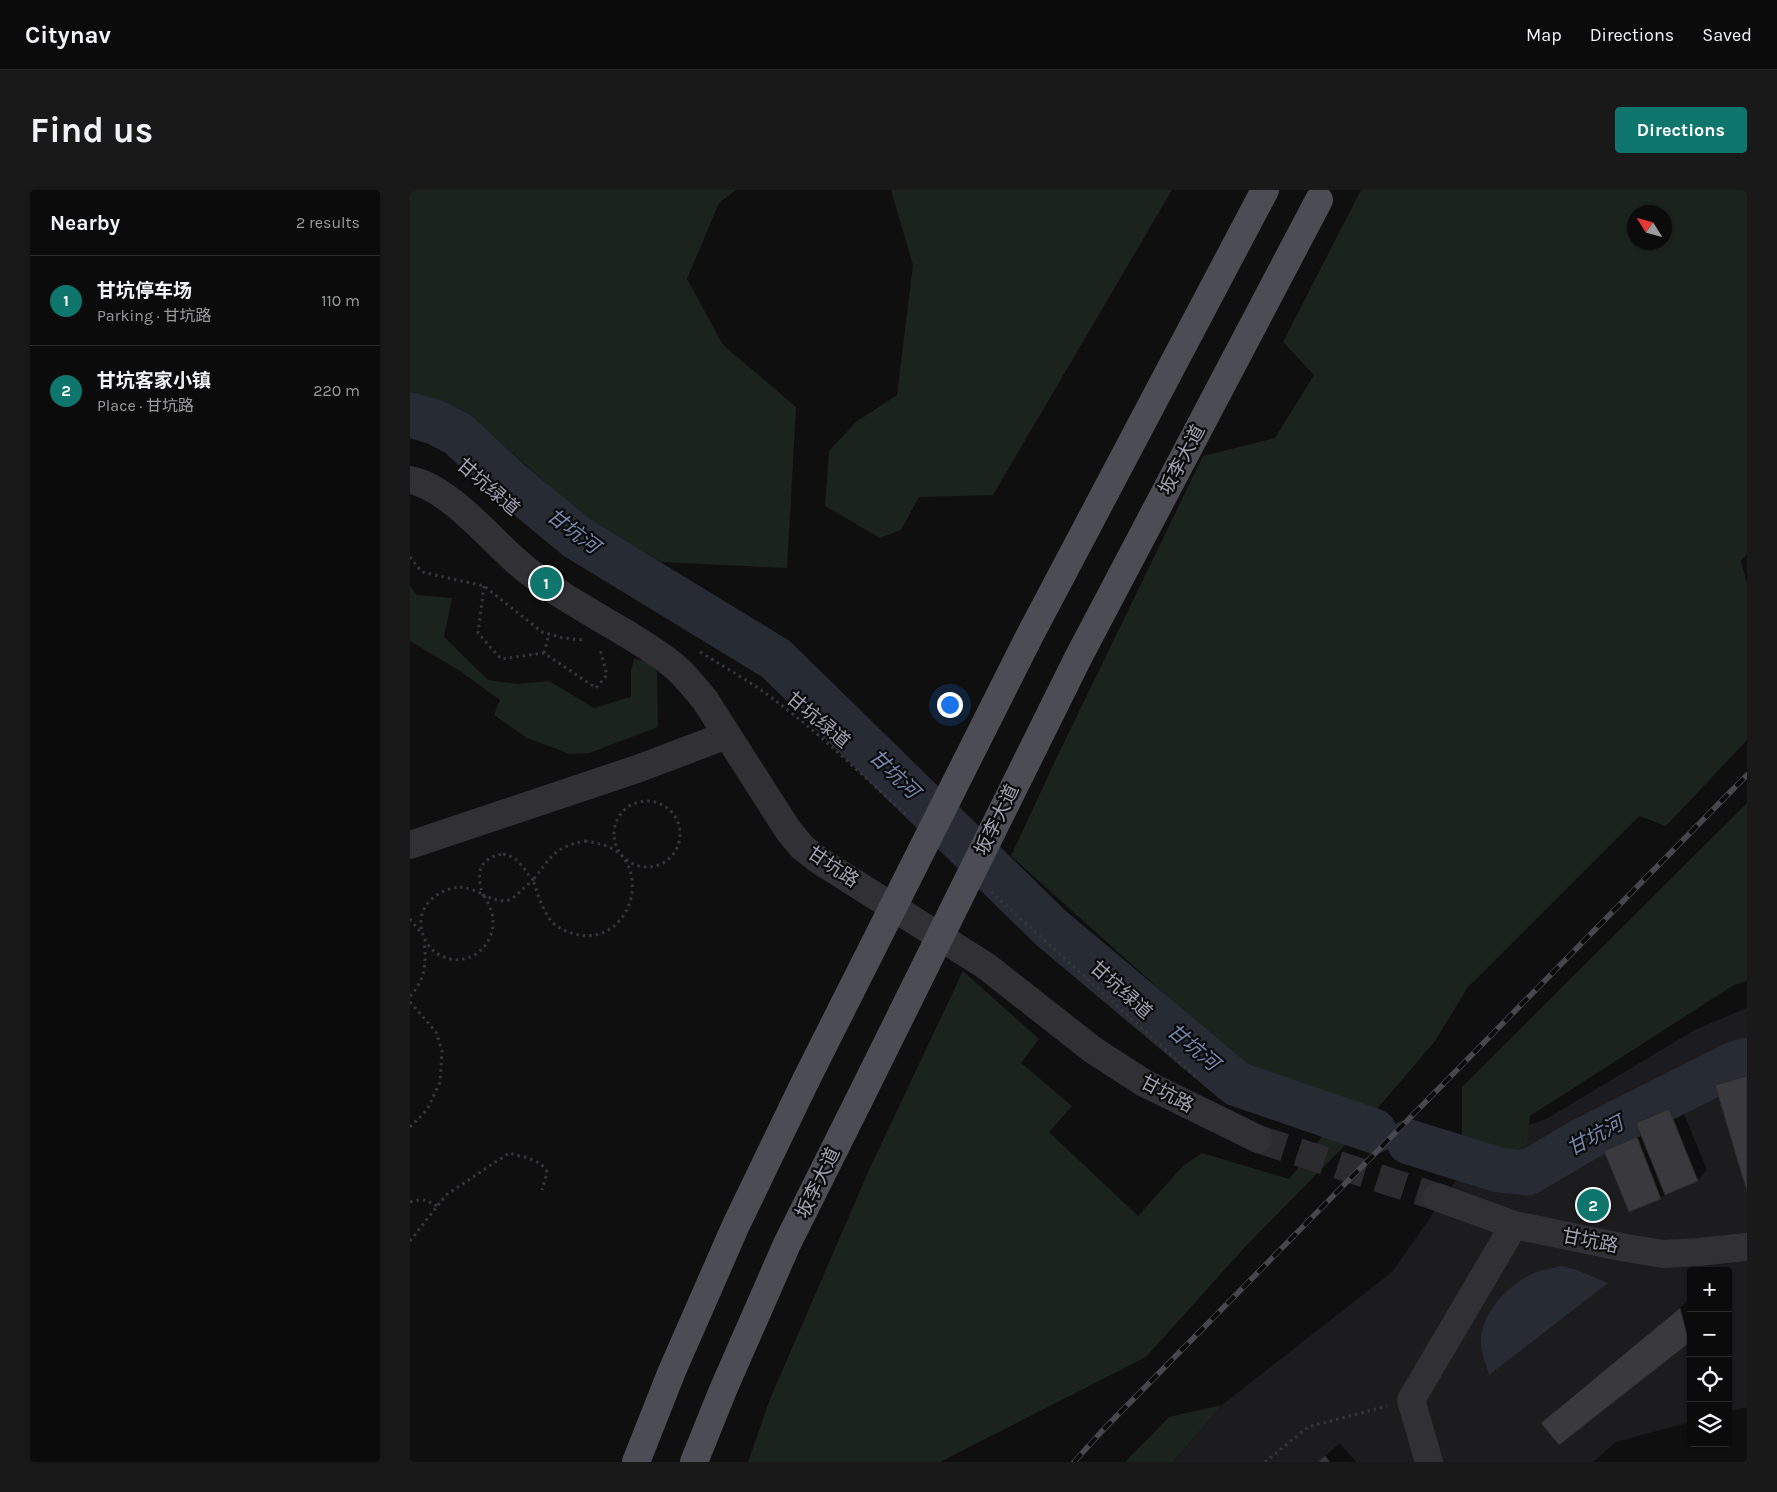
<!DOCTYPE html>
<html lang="en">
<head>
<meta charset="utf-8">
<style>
  :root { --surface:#0b0b0c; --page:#19191a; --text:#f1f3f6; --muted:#9a9b9d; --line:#2b2b2d; --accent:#0f766e }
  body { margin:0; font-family:Karla,"Noto Sans SC",sans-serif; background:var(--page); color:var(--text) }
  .controls { position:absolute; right:15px; bottom:15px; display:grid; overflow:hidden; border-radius:5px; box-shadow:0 1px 4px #0004 }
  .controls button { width:45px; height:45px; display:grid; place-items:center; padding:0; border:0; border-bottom:1px solid var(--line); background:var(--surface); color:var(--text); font:25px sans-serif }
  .compass { position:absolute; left:1217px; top:15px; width:45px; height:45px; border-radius:50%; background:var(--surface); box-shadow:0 1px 4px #0004; rotate:307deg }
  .you { position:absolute; left:539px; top:514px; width:18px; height:18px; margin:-12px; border:4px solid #fff; border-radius:50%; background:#1a73e8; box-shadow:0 0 0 8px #1a73e833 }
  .badge { display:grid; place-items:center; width:32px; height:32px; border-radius:50%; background:var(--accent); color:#fff; font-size:16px; font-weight:700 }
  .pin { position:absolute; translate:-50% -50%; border:2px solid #fff; box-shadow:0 1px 5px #0006 }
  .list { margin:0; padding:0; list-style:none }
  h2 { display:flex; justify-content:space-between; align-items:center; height:65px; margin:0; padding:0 20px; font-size:21px }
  h2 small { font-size:16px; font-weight:400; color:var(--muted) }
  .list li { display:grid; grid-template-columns:32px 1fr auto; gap:15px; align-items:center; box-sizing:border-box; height:90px; padding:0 20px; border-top:1px solid var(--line) }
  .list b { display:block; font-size:19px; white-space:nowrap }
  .list p { margin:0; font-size:16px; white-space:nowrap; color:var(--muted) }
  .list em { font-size:16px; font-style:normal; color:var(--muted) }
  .icon { flex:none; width:28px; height:28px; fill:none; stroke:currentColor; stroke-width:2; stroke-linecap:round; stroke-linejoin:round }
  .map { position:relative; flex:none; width:1337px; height:1272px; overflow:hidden; border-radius:5px }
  header { display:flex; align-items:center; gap:30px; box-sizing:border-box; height:70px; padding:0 25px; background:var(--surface); border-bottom:1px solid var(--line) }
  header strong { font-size:24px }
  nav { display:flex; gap:28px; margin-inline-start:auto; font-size:18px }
  .intro { display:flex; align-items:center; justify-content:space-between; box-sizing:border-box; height:120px; padding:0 30px }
  h1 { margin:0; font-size:35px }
  .button { padding:12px 22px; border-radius:5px; background:var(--accent); color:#fff; font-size:18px; font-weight:700 }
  main { display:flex; gap:30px; padding:0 30px }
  aside { flex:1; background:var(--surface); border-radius:5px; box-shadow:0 1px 4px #0004 }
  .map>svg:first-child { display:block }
</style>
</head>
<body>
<header>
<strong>Citynav</strong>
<nav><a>Map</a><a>Directions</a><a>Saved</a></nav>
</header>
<div class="intro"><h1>Find us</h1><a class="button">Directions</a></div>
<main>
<aside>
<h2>Nearby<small>2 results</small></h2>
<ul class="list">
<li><span class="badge">1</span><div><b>甘坑停车场</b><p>Parking · 甘坑路</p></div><em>110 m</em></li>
<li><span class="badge">2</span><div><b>甘坑客家小镇</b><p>Place · 甘坑路</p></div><em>220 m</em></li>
</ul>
</aside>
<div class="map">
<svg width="1337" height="1272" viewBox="0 0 1337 1272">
  <rect width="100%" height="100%" fill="#0f0f10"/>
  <path fill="#1c1b1d" d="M1337,818V1217L1318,1222V1081H1281V1232L1206,1252L1183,1272H763L812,1215L983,1081L1074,950L1136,929L1286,839Z"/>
  <path fill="#1b231d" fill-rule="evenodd" d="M0,0H326L309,13L277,89L313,155L386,217L377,378L251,372L177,329L68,233L26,210L0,205Z
    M481,0H762L583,305L509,307L491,340L470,348L415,316L419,261L446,232L487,205L503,75Z
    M951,0H1337V364L1331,371L1337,394V550L1256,636L1229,626L1058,797L1025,851L944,946L835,1057L736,1167L530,1272H338L360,1209L459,980L553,781L629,849L611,873L662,916L639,942L728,1026L773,976L792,963L879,989L933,920L854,893L601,666L646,569L793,266L865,248L904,185L873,152ZM1254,22V52H1224V22Z
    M0,396L7,405L42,408L34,447L78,490L107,494L139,491L184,518L221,507V481L224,469L236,471L247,481L248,537L179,563L160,564L117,548L84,525L90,510L50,481L0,451Z
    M1337,613V791L1324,795L1120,926L1115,974L1079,968L1052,951V897Z
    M812,1215L763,1272H715L759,1227Z"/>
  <path fill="#262b34" d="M1152,1076L1167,1080L1198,1093L1079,1185C1076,1174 1071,1163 1071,1151C1071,1124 1096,1098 1118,1086C1128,1080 1141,1078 1152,1076Z"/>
  <path fill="#0007" d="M1337,877V998L1307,896L1321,881Z
    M1269,911L1297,980L1288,990L1220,1021L1196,961L1205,951L1230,941L1227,934L1237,924Z
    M1281,1108V1149L1279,1152L1133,1233L1147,1219Z
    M930,1253L946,1272H908Z"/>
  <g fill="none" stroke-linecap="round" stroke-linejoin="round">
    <path stroke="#262b34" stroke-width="45" d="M0,225L25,232L48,244L101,293L166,347L366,469L641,738L827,894L964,941
      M999,952L1089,980L1117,983L1175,949L1324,874L1337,870"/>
  </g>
  <path fill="#39393e" stroke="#2a292c" d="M1337,886V1002L1305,895Z
    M1259,919L1288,991L1255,1005L1226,933Z
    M1227,947L1251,1009L1219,1022L1194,961Z
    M1270,1118L1279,1153L1149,1255L1131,1233Z
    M915,1266L920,1272H908Z"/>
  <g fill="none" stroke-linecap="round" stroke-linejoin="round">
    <path stroke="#2c2c30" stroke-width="28" stroke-dasharray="28 14" stroke-linecap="butt" d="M848,949L1027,1007"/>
    <path stroke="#36373c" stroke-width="3" stroke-dasharray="2.5 4" stroke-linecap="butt" d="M0,367L12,382L74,396L132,442L153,448L174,450
      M74,396L68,443L91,469L134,463L186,498L197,485L190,459
      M290,462C308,473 325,483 342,494C399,532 448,582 499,627
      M134,463L139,444
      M204 644a33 33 0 1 1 66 0a33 33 0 1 1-66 0Z
      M175,651C189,653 207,657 215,670C237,705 207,756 165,744C157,742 148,738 142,732C132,720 128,704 123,690C141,667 144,657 175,651Z
      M93,664C111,668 112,678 123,690C102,707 103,718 73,705C66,684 68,668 93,664Z
      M50,697C57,698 65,700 72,704C76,707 79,715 81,720C91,749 63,779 34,767C27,764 21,760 17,753C0,724 21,700 50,697Z
      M581,702L788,889
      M0,729L11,743
      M0,806C15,791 17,771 14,751
      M0,812L26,842L32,861L30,892L17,920L0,937
      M0,1012C11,1008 17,1010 27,1016
      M0,1051L36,1005L99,963C112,967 131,969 137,982L132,1000
      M855,1272L898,1237L977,1216"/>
    <path stroke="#303035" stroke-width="28" d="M0,290C37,297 77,345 105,370C138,400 179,421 217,444C233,454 250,464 264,476C276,486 285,498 295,510L378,640L392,657L410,671L576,776L683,860L734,893L848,949
      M0,655L227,579L317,545
      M1027,1007L1104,1035L1216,1058L1253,1064L1288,1062L1337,1057
      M1019,1272L1001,1210L1104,1035"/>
    <path stroke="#4c4c54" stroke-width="28" d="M226,1272L262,1181L326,1035L396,890
      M284,1272L313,1200L377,1054L448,912"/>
    <defs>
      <path id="rail" d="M664,1272L692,1241L1337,585"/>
    </defs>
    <use href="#rail" stroke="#47474e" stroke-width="5.5"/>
    <use href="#rail" stroke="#0a0a0b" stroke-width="4" stroke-dasharray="11" stroke-linecap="butt"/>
    <path stroke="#4c4c54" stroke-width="28" d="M396,890L620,445L855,0
      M448,912L668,468L909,10"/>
  </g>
  <g text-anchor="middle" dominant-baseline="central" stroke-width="4.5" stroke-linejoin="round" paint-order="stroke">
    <g font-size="19" fill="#a0a2b2" stroke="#0a0a0b">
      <text transform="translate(772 270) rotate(-62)">坂李大道</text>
      <text transform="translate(78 297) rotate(41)">甘坑绿道</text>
      <text transform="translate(408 530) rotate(40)">甘坑绿道</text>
      <text transform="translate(587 630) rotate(-64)">坂李大道</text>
      <text transform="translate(423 677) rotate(34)">甘坑路</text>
      <text transform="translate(711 800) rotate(42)">甘坑绿道</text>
      <text transform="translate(757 904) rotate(28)">甘坑路</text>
      <text transform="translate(408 993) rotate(-64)">坂李大道</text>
      <text transform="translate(1180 1051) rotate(11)">甘坑路</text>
    </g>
    <g font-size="20" font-style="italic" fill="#7588ae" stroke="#0a0a0b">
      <text transform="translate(163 341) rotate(37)">甘坑河</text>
      <text transform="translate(484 584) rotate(44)">甘坑河</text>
      <text transform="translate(783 857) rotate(40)">甘坑河</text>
      <text transform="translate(1185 946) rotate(-28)">甘坑河</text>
    </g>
  </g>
</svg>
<div class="controls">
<button>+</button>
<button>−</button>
<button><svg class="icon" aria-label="locate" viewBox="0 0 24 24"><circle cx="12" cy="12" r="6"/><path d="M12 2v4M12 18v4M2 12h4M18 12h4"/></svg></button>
<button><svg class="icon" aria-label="layers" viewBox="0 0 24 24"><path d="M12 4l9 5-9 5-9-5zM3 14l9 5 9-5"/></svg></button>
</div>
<svg class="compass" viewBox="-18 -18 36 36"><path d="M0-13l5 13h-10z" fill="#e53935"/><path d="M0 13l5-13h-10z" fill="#9a9b9d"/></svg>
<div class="you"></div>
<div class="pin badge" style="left:136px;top:393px">1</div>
<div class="pin badge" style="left:1183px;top:1015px">2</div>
</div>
</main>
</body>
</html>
